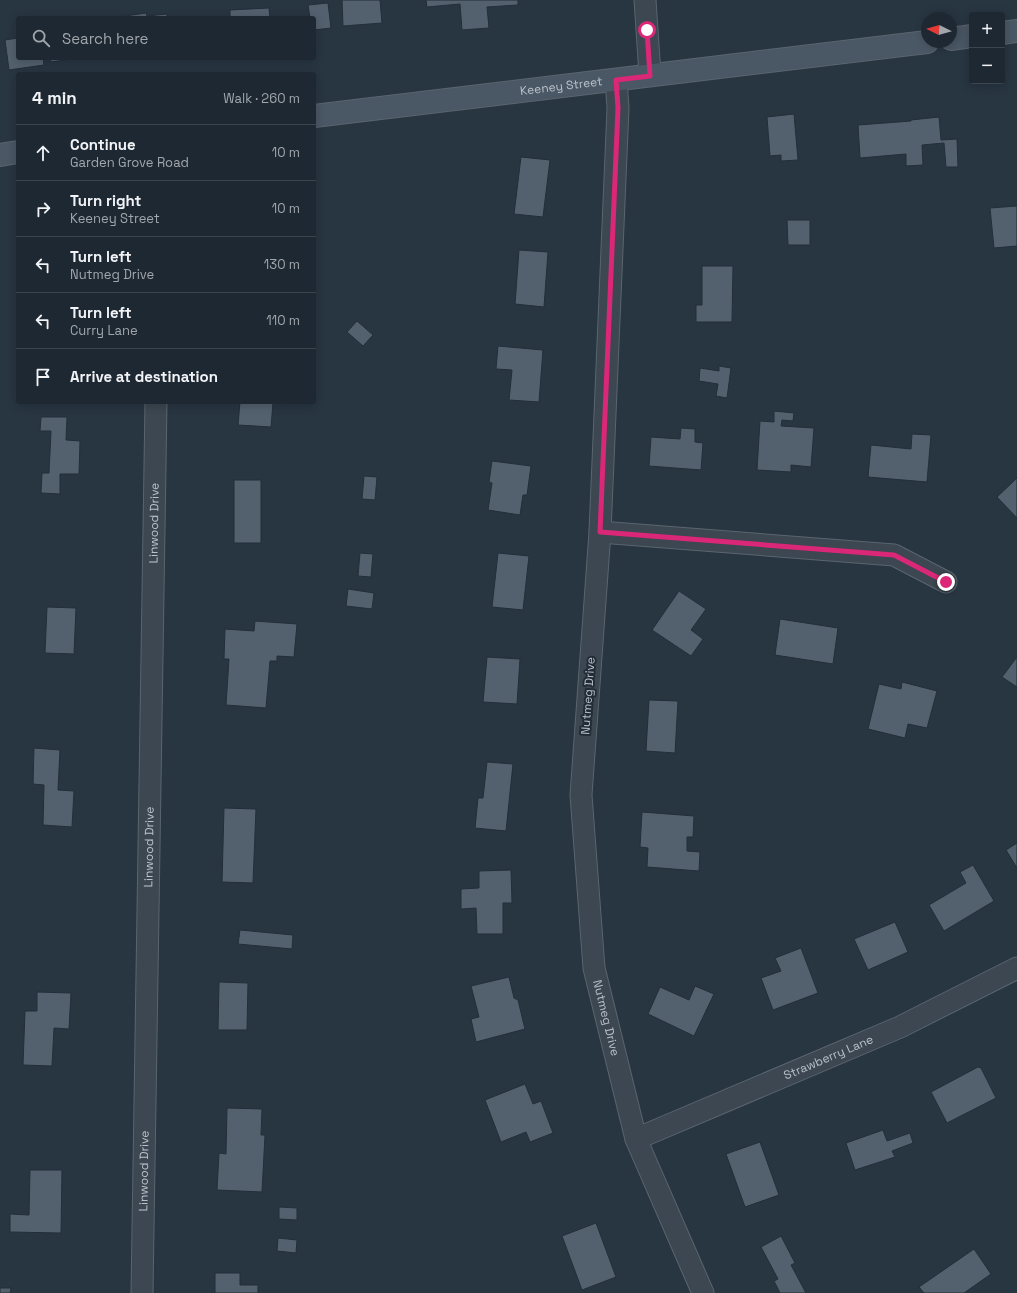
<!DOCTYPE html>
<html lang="en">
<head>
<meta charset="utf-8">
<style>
  :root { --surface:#1e2832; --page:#26303a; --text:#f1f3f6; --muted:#a1a6ac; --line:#3c444d }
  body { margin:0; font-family:"Space Grotesk",sans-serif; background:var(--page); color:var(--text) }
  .controls { position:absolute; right:12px; top:12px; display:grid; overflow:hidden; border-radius:4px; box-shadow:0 2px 10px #0003 }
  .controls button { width:36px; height:36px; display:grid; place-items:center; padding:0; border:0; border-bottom:1px solid var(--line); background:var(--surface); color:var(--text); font:20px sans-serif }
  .compass { position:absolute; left:921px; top:12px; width:36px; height:36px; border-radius:50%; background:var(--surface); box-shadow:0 2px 10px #0003; rotate:275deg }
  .stop { position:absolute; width:12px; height:12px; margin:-9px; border:3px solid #db2777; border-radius:50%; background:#fff }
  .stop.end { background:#db2777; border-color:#fff; box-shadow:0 1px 4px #0008 }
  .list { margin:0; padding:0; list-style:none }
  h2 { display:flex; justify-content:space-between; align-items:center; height:52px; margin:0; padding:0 16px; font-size:17px }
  h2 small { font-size:13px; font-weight:400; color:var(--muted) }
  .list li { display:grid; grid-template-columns:26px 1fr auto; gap:12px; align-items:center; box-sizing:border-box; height:56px; padding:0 16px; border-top:1px solid var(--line) }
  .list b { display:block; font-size:15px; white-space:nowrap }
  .list p { margin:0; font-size:13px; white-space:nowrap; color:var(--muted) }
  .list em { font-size:13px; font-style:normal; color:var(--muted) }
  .icon { flex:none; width:22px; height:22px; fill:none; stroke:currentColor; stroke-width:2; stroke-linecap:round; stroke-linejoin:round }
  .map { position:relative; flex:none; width:1017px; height:1293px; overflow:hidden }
  .search { position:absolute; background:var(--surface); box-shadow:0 2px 10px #0003; left:16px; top:16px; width:300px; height:44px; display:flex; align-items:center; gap:10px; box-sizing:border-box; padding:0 14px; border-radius:4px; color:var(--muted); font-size:15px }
  .panel { position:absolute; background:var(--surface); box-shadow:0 2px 10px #0003; left:16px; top:72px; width:300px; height:332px; border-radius:4px }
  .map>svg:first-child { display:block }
</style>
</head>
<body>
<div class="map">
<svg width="1017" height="1293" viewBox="0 0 1017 1293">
  <rect width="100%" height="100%" fill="#283642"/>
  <path fill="#53616e" stroke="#232e39" d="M342,0H380L382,23L343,26Z
    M426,0H518V5L487,7L489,28L462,30L460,4L427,7Z
    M328,3L331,28L314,30V18H310L308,5Z
    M269,8L270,18H230V10Z
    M146,13L147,16L167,14V18H112Z
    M18,38V58H46H43L44,65L9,70L5,40Z
    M50,58H79L51,62Z
    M794,114L798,160L781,161V155L770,156L767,117Z
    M939,117L941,140L957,139L958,167H946L944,143L922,145L923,165L906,166V154L860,158L858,125L911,121V120Z
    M521,157L550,160L543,217L514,214Z
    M1017,206V246L994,248L990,208Z
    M787,220H810V245H788Z
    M519,250L548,252L544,307L515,304Z
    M702,266H733L732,322H696V305H702Z
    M357,321L373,335L363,346L347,332Z
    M498,346L543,350L539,402L509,400L512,370L496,369Z
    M719,366L731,368L727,398L716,396L718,384L699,381L700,368L719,371Z
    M240,402H290V404L273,403L271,427L238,425Z
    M774,411L794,413L793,421L782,420L781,426L814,428L811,467L791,465V472L757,470L760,421L774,422Z
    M41,417H67L66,440L80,441L79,474H60V494L41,493L42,473H49L51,431H40Z
    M681,428L695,429V442L703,443L701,470L649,466L651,437L680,439Z
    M912,434L931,435L927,482L868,477L871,445L911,449Z
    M492,461L531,466L527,495H523L520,515L488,510L492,483L489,482Z
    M364,476L377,477L375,500L362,499Z
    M1017,478V518L997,497Z
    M234,480H261V543H234Z
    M360,553L373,554L371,577L358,576Z
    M498,553L529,556L523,610L492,607Z
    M348,589L374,593L372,609L346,606Z
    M679,591L706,609L691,630L703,639L691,656L652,630Z
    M47,607L76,608L74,654L45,653Z
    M780,619L838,628L833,664L775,655Z
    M255,621L297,624L294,657L277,656V661H270L266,708L226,705L229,659H224L225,629L254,631Z
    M487,657L520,659L517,704L483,702Z
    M1017,657V687L1002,677Z
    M902,682L937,691L927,728L908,724L905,738L868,729L879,684L901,689Z
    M649,700L678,701L675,753L646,751Z
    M34,748L60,750L58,790L74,791L72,827L43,825L44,785L33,784Z
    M487,762L513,764L506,831L475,828L478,798H483Z
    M224,808L256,809L253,883L222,882Z
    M642,812L694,816L693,837H687V851L700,852L699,871L647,867L648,848L640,847Z
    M1017,843V868L1006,850Z
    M973,865L994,901L944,931L929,905L966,883L960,872Z
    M511,870L512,903H503V934H477L476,908L461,909V889L479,888V871Z
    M895,922L908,952L868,970L854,939Z
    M240,930L293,935L292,949L238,944Z
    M801,948L818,993L773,1010L761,978L781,971L775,958Z
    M509,977L514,998L518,1000L525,1029L476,1042L471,1019L479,1017L471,986Z
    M219,982L248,983L247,1030H218Z
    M695,986L714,994L694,1036L648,1014L660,987L689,1000Z
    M37,992L71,993L69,1029L54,1028L52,1066L23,1065L25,1011H37Z
    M978,1067L981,1068L996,1098L947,1123L931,1092Z
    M525,1084L533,1104L541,1101L553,1133L530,1142L526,1132L501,1142L485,1100Z
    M227,1108L262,1109L261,1135H265L262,1192L217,1190L219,1153L226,1154Z
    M883,1130L887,1141L910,1133L913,1143L892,1151L895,1157L855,1170L846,1143Z
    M760,1142L779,1195L745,1207L726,1154Z
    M30,1170H62L61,1233L10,1232V1214L29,1215Z
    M279,1207L297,1208V1220L279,1219Z
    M596,1223L616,1277L582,1290L562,1236Z
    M781,1236L795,1263L791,1265L806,1293H780L774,1281L778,1279L761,1247Z
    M278,1238L297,1240L296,1253L277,1251Z
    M974,1249L991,1274L964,1293H924L919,1287Z
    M215,1273H240V1285H258V1293H215Z
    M0,1288H11L10,1293H0Z"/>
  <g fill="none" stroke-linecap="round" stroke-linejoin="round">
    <defs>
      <g id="street">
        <path d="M645,0L650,75"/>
        <path id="s1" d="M616,80L618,108L600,532L581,795L594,968L636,1139L703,1293"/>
        <path d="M600,532L894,555L946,582"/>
        <path id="s2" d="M636,1139L900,1027L1017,968"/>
        <path id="s3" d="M142,1293L156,402"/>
      </g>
      <g id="secondary">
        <path d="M1002,33L1017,31"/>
        <path d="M951,39L972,36"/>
        <path id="s4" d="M314,116L927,42"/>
        <path d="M0,155L18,152"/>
      </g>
    </defs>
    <use href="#street" stroke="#5a656f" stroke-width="23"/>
    <use href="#secondary" stroke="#5a656f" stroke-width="24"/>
    <use href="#street" stroke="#3c4751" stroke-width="21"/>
    <use href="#secondary" stroke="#4a5764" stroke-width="22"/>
  </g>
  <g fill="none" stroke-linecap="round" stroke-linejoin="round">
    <path stroke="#db2777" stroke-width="5" d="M647,30L650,76L616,80L618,108L600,532L894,555L946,582"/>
  </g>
  <g text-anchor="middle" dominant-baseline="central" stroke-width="4" stroke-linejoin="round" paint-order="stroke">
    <g font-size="12" fill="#b9c2cb" stroke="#212c37">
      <text stroke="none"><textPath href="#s4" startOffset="249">Keeney Street</textPath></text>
      <text stroke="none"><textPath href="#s3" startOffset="770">Linwood Drive</textPath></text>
      <text transform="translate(588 696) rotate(-86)">Nutmeg Drive</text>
      <text stroke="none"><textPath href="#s3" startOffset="446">Linwood Drive</textPath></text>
      <text stroke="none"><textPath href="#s1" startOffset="941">Nutmeg Drive</textPath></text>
      <text stroke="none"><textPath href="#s2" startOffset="209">Strawberry Lane</textPath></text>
      <text stroke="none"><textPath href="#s3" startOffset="122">Linwood Drive</textPath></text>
    </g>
  </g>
</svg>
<div class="controls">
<button>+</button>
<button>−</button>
</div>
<svg class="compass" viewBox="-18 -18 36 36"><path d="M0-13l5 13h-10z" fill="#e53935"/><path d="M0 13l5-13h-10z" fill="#a1a6ac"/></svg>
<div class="stop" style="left:647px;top:30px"></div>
<div class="stop end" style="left:946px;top:582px"></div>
<div class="search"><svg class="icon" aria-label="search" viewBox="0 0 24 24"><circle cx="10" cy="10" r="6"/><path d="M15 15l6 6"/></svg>Search here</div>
<section class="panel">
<h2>4 min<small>Walk · 260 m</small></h2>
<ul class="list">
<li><svg class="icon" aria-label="ahead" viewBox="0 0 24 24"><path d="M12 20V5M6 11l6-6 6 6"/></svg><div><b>Continue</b><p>Garden Grove Road</p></div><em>10 m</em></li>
<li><svg class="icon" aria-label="right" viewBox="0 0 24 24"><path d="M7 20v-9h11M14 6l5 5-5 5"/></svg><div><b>Turn right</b><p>Keeney Street</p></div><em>10 m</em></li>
<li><svg class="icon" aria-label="left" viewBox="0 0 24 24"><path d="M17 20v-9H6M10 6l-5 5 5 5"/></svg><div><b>Turn left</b><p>Nutmeg Drive</p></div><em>130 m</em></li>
<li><svg class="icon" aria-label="left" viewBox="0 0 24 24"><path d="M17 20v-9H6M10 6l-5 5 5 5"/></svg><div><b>Turn left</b><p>Curry Lane</p></div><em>110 m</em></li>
<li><svg class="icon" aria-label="arrive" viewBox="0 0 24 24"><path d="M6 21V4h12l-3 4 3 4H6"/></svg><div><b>Arrive at destination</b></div></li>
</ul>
</section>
</div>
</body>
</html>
